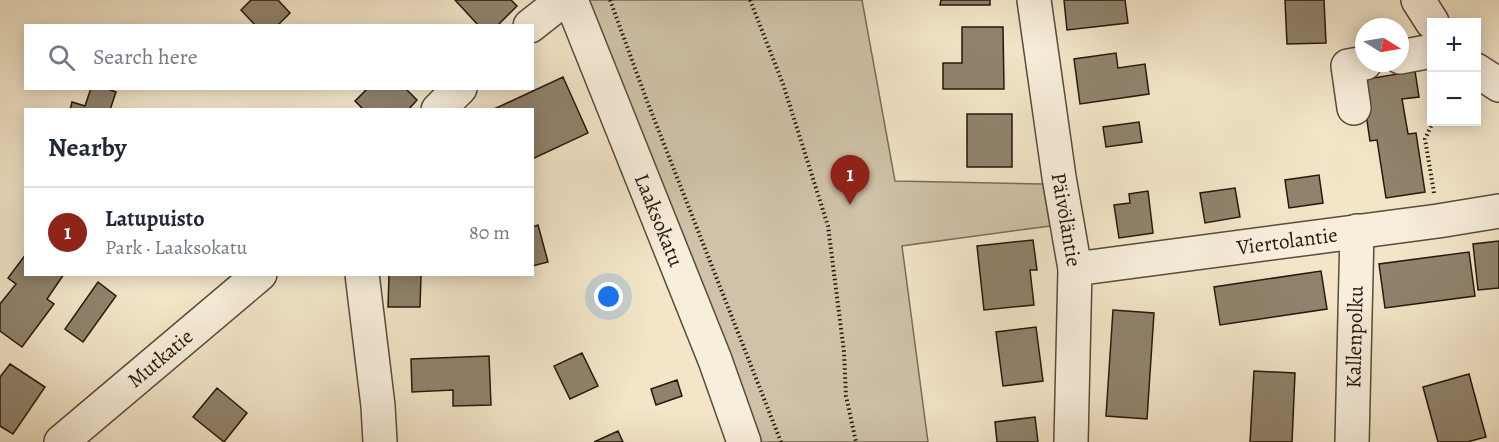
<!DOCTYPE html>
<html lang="en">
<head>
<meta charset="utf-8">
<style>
  :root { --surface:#fff; --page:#f2f2f3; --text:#1f2937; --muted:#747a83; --line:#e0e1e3; --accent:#8f2418 }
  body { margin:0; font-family:Alegreya,serif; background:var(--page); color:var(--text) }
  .controls { position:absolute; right:18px; top:18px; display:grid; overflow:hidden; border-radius:0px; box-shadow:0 3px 15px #0003 }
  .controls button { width:54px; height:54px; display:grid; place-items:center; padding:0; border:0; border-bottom:2px solid var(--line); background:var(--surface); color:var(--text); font:30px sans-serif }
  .compass { position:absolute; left:1355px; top:18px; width:54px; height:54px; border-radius:50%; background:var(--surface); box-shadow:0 3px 15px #0003; rotate:101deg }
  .you { position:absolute; left:609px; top:297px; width:21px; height:21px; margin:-15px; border:4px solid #fff; border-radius:50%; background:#1a73e8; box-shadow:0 0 0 9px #1a73e833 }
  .badge { display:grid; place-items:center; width:39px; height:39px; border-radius:50%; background:var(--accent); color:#fff; font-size:20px; font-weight:700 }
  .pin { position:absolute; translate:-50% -50px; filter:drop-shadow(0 2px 3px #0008) }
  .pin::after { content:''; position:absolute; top:32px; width:21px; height:18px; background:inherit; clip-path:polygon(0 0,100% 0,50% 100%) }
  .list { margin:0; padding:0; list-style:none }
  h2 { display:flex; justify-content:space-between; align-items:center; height:78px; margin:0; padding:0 24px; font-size:26px }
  h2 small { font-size:20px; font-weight:400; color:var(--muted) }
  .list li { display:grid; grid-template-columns:39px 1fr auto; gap:18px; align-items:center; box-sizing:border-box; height:90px; padding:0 24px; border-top:2px solid var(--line) }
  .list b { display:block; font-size:22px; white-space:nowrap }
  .list p { margin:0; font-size:20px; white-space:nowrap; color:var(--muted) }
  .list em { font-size:20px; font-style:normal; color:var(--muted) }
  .icon { flex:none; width:33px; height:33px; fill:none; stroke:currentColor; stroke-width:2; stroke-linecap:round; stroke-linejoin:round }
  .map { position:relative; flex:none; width:1499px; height:442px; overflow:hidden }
  .search { position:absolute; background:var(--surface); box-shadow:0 3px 15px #0003; left:24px; top:24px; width:510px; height:66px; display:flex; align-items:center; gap:15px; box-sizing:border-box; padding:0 21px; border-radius:0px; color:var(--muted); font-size:22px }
  .panel { position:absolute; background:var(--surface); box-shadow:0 3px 15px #0003; left:24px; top:108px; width:510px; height:168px; border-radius:0px }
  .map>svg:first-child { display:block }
</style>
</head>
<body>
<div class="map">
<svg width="1499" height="442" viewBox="0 0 1499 442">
  <rect width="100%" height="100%" fill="#f2e5c8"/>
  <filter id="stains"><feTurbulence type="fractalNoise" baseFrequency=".00333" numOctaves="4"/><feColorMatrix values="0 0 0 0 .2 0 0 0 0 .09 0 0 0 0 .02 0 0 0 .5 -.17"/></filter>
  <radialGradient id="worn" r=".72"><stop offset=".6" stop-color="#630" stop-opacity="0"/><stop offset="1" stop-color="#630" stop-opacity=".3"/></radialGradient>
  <path fill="#cfc2a8" stroke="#7a6e59" stroke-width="1.5" d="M571,0H862L895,181L1043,184L1050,226L902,246L928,442H744Z"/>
  <path fill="#90836d" stroke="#25190a" stroke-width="1.5" d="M251,0H278L290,13L277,26H256L241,10Z
    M455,0H511L517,6L497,26H479Z
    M941,0H990V5H940Z
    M1064,0H1125L1128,23L1067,30Z
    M1285,0H1324L1326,43L1287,44Z
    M962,27H1003L1004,89H943V63H962Z
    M1116,53L1118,68L1145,64L1149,94L1080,104L1074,59Z
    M1415,71L1419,97L1402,99L1408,134L1416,133L1425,192L1386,198L1377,140L1370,141L1361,80Z
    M563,77L588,133L532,159V110H492Z
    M91,88H105L116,92L110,110H70L72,102L85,106Z
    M368,88H405L417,100L408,110H364L355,101Z
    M967,114H1012V167H967Z
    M1139,122L1142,142L1106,147L1103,127Z
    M1319,175L1323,203L1289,208L1285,180Z
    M1235,188L1240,217L1205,223L1200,193Z
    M1148,191L1153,233L1119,238L1114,205L1130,203L1129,194Z
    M538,225L548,262L532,266V227Z
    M1033,240L1037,270H1030L1034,305L984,310L977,246Z
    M1499,241V288L1478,290L1473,244Z
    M1469,252L1475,296L1385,308L1379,264Z
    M26,254V274H64L47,299L54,304L22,347L0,331V304L16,284L8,278Z
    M1321,271L1327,309L1220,325L1214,287Z
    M389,275H421L420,307H388Z
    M98,282L116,296L83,342L65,329Z
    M1113,310L1154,313L1147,419L1106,416Z
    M1036,327L1043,381L1003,386L996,332Z
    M582,353L598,386L570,399L554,366Z
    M489,356L491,405L453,406V390L412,392L411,359Z
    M10,364L45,387L13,434L0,426V377Z
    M1254,371L1295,373L1292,442H1250Z
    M1469,374L1486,437L1467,442H1438L1423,387Z
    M677,380L682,396L656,405L651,389Z
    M217,388L247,413L224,442L193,417Z
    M1035,417L1038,442H997L995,422Z
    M618,431L623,442H594Z"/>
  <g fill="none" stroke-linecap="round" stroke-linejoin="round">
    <defs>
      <g id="minor">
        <path id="s1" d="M571,0L715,360L744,442"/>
        <path id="s2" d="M1034,0L1059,177L1075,269L1071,442"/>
        <path d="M1418,0L1432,22"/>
        <path d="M530,26L563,0"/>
        <path d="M1400,57L1432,51"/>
        <path d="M1476,70L1499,85"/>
        <path d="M1354,108L1348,66L1365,63"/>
        <path d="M438,110L460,88"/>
        <path id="s3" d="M1075,269L1438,221L1499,211"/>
        <path d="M362,274L378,406L380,442"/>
        <path id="s4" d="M61,442L260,274"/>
        <path id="s5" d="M1352,442L1357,231"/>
      </g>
    </defs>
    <use href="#minor" stroke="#584c3a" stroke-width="36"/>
    <path stroke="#25190a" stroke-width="4" stroke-dasharray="1.5 3" stroke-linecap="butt" d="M610,0L647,101L781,442
      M750,0L783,84L828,226L844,352L846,396L856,442
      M1429,80L1432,103
      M1433,122L1425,139L1434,193"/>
    <use href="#minor" stroke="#f7eedb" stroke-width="33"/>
  </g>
  <g text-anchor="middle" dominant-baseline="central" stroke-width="5" stroke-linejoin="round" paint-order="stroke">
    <g font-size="21" fill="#25190a" stroke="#f7eedb">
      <text stroke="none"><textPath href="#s1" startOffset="237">Laaksokatu</textPath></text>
      <text stroke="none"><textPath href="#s2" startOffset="222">Päivöläntie</textPath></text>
      <text stroke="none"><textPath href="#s3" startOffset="214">Viertolantie</textPath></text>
      <text stroke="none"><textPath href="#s5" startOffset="105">Kallenpolku</textPath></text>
      <text stroke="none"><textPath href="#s4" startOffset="130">Mutkatie</textPath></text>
    </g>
  </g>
  <rect width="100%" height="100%" filter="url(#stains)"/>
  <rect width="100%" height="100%" fill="url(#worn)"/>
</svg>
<div class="controls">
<button>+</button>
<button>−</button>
</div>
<svg class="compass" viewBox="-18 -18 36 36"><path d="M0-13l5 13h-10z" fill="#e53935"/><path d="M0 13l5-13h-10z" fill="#747a83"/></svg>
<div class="you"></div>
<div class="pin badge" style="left:850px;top:205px">1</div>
<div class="search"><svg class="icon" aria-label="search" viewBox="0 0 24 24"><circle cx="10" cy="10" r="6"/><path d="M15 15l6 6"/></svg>Search here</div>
<section class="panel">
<h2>Nearby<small></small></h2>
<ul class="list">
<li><span class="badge">1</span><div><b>Latupuisto</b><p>Park · Laaksokatu</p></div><em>80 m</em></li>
</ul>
</section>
</div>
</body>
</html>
